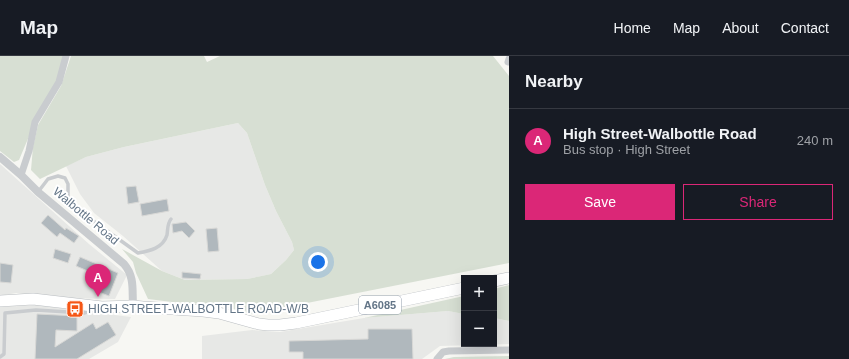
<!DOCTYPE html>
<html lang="en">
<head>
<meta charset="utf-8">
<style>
  :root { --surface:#171b24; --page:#20242c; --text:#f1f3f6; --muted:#9ea1a6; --line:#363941; --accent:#db2777 }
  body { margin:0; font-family:Arial,sans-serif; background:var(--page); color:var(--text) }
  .controls { position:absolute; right:12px; bottom:12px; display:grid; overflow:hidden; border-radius:0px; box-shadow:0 4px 16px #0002 }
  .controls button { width:36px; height:36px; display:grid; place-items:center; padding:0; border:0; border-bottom:1px solid var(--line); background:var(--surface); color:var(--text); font:20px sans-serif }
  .you { position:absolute; left:318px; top:206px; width:14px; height:14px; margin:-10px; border:3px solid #fff; border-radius:50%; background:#1a73e8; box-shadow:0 0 0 6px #1a73e833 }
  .badge { display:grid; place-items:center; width:26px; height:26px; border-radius:50%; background:var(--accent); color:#fff; font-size:13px; font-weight:700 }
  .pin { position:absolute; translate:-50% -33px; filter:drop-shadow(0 1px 2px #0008) }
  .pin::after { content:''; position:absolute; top:21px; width:14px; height:12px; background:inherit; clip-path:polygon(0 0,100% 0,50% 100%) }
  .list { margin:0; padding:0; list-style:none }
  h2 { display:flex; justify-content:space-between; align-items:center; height:52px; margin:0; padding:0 16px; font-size:17px }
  h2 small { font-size:13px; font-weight:400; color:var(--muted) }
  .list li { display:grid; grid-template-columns:26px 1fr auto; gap:12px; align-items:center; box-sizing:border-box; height:64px; padding:0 16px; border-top:1px solid var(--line) }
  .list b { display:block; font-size:15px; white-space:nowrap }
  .list p { margin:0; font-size:13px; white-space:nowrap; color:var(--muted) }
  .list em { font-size:13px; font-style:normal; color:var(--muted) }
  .actions { display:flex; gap:8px; padding:12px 16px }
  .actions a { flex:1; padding:9px 0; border:1px solid var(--accent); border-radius:0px; text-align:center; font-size:14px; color:var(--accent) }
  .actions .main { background:var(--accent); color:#fff }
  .map { position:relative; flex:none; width:509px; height:303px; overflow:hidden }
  header { display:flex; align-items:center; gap:24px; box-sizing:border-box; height:56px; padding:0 20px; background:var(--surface); border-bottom:1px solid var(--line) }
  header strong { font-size:19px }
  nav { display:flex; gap:22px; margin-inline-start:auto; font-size:14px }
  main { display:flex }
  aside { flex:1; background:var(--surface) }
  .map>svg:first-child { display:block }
</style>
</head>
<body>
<header>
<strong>Map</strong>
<nav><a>Home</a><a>Map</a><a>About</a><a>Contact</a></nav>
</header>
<main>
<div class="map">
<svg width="509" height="303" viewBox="0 0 509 303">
  <rect width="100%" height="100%" fill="#f7f7f3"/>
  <path fill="#e7e8e6" d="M238,67L247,77L265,129L276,155L292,186L294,194L286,204L271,218L247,223L185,224L162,215L123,180L94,157L80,138L66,110L86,101L124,91Z
    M0,108L89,188L127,219L115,243L58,242L16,237L0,240Z
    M36,249L131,261L118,286L89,303H0V251Z
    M448,255L464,258V288H494V262L509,265V288L440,290L422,303H202V280L252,274L280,276L364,262Z"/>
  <path fill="#d7dfd3" d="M0,0H64L57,24L30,78L19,104L14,106L0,95Z
    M71,0H204L207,6L220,0H493L509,20V207L251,258L220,249L172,246L148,243L136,217L133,206L122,193L162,215L185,224L247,223L271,218L286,204L294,194L292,186L276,155L265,129L247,77L238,67L124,91L86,101L40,123L31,114L33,91L38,69L61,30Z
    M509,229V265L494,262V233Z
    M464,240V258L448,255L364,262Z
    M509,300V303H445L454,301Z"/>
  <path fill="#b0b8bd" stroke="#d8d8d6" d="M136,130L139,146L128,148L126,131Z
    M167,143L169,155L142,160L140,148Z
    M48,159L65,174L66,172L79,180L74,187L60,177L57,181L41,167Z
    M186,166L195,175L189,182L182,175L173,177L172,168Z
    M217,172L219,195L208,196L206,173Z
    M55,193L71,198L68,207L53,202Z
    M80,201L118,217L109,240L96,235L102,221L76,210Z
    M0,207L13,209L11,227L0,226Z
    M182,216L201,218L200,223L182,222Z
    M37,258L77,260V275L56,274L55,291L93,267L96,273L108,266L116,279L77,303H35Z
    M368,273H412L413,303H303V296H289V285L368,283Z"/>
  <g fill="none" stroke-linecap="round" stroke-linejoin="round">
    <defs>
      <path id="primary" d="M494,225L509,222
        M0,245L33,243L102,251L133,250L143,251L203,255L219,257L259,268L268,269H280L296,267L464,232"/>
    </defs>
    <use href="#primary" stroke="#b9bdc1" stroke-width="12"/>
    <path stroke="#c9cccf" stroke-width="3.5" d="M38,136L48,123L58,120L65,122L68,128V141L71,149L138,197C150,195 163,192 167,179C168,173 167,168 171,163
      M0,301L4,298L5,257L36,254L84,257L93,254"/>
    <path stroke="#c9cccf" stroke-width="7" d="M508,6L509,3
      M21,119L29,95L35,66L59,26L66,0
      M437,303L443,296L449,295L509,294"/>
    <path stroke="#c9cccf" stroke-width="8" d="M0,101L21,119L38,136L124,208C135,221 132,234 133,250"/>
    <use href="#primary" stroke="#fff" stroke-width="11"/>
  </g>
  <defs>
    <symbol id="bus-square" viewBox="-11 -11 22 22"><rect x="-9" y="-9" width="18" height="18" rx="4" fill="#f55615" stroke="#fff"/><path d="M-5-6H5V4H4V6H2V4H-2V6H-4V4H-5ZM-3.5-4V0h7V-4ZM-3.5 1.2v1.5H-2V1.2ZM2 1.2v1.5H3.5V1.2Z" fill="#fff"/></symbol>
  </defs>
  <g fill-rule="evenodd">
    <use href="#bus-square" x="65" y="243" width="20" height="20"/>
  </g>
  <g text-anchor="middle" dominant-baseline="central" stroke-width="4" stroke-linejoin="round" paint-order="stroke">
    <rect fill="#fff" stroke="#929eab" stroke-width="1" x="359" y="240" width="42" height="18" rx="3"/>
    <g font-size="11" font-weight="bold" fill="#637587">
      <text x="380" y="249">A6085</text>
    </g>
    <g font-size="12" fill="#637587" stroke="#fff">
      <text transform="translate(86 160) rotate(40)">Walbottle Road</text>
    </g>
    <g font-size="12" fill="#637587" stroke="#fff" text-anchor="start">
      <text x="88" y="253">HIGH STREET-WALBOTTLE ROAD-W/B</text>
    </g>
  </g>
</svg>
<div class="controls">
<button>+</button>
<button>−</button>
</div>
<div class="you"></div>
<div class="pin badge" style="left:98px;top:241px">A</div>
</div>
<aside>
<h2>Nearby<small></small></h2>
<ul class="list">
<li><span class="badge">A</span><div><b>High Street-Walbottle Road</b><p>Bus stop · High Street</p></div><em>240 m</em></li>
</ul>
<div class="actions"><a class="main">Save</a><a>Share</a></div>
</aside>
</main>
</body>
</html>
